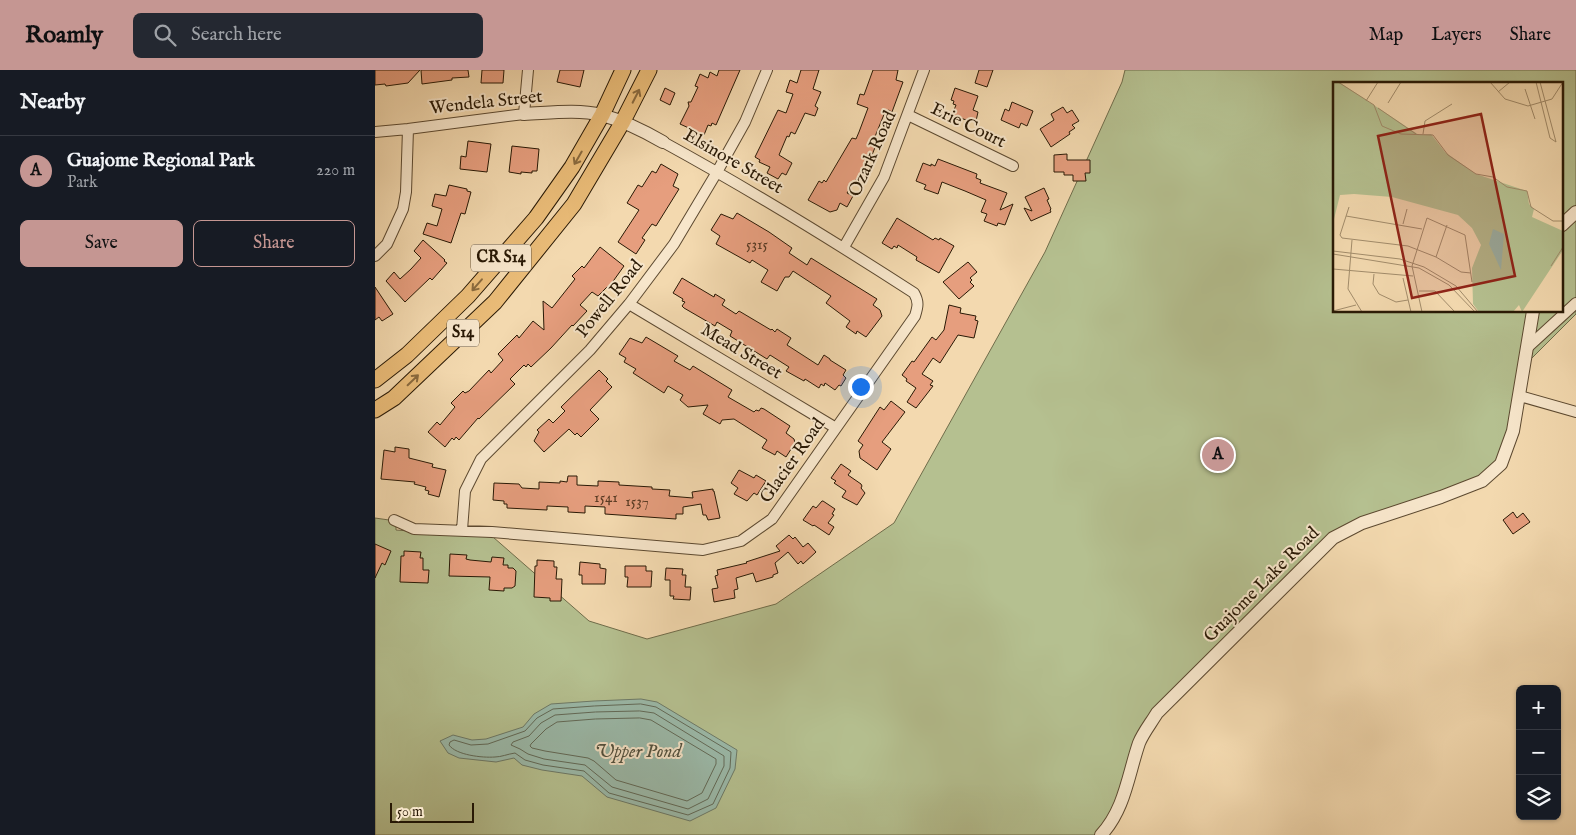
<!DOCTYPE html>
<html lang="en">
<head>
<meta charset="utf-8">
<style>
  :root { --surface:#171b24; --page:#242831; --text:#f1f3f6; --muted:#9ea1a6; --line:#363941; --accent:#c59692 }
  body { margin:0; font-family:"IM FELL English",serif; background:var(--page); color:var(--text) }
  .controls { position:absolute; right:15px; bottom:15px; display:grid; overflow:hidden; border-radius:8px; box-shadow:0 1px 4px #0004 }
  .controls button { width:45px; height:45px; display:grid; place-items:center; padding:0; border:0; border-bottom:1px solid var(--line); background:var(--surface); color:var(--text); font:25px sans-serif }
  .scale { position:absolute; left:15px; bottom:12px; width:84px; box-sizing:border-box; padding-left:5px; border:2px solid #291905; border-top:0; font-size:14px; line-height:18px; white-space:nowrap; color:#291905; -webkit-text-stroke:4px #f7e6cb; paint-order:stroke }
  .you { position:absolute; left:485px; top:316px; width:18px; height:18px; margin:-12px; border:4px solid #fff; border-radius:50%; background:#1a73e8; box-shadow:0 0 0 8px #1a73e833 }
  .badge { display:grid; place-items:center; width:32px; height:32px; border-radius:50%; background:var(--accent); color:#111; font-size:16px; font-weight:700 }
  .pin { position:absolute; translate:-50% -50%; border:2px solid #fff; box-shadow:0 1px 5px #0006 }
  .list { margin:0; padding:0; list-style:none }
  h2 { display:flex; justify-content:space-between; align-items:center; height:65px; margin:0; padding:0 20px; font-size:21px }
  h2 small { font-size:16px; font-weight:400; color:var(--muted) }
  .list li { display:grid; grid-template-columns:32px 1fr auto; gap:15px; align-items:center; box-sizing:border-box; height:70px; padding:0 20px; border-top:1px solid var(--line) }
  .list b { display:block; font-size:19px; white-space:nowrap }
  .list p { margin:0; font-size:16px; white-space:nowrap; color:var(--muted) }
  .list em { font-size:16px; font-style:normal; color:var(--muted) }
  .actions { display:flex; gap:10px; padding:15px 20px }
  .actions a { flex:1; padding:11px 0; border:1px solid var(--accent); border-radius:8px; text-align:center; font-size:18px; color:var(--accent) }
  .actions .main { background:var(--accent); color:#111 }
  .icon { flex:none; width:28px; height:28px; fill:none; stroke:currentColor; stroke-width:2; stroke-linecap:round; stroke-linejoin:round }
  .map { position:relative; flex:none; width:1201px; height:765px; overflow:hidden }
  header { display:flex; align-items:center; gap:30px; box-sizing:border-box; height:70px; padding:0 25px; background:var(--accent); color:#111 }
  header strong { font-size:24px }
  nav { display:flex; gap:28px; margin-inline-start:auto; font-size:18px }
  .search { width:350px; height:45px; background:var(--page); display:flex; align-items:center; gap:12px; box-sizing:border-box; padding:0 18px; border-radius:8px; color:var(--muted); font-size:19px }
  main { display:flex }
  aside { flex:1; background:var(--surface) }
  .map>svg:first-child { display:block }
</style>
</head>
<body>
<header>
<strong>Roamly</strong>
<div class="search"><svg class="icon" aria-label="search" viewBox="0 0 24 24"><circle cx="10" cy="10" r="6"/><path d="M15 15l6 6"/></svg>Search here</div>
<nav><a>Map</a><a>Layers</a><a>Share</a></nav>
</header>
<main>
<aside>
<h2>Nearby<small></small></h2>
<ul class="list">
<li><span class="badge">A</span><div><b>Guajome Regional Park</b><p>Park</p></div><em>220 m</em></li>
</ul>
<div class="actions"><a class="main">Save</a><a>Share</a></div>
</aside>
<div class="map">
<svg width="1201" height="765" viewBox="0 0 1201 765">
  <rect width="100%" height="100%" fill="#f3d9af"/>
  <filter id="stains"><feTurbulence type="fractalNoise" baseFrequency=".004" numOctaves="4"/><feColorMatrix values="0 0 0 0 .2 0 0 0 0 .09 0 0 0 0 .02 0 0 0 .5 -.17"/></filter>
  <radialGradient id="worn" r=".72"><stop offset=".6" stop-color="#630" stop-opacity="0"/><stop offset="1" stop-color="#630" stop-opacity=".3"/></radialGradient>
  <path fill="#b5c090" stroke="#6f6c4a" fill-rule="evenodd" d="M750,0H1201V244L1146,299L1131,380L1121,401L966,463L783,642L727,765H0V448L21,451V460L118,467L214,551L272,569L401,534L519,453L670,182L747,12ZM960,14H1187V241H960Z"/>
  <path fill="#9bbaaa" stroke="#6d7a68" d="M266,629L282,632L362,680L360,699L341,738L315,751L232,727L207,706L167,700L147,695L139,688L121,692L84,688L73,683L65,671L78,665L97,670L111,669L148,657L159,644L176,634L219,631Z"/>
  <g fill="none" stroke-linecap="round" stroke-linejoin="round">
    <path stroke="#626a58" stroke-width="1" d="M266,634L281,637L356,682L355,698L338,734L313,745L234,723L209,701L168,695L150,690L140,683C133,684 126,687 120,687C107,688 81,685 74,675L75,672L79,670L96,675L113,674L150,661L162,648L178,639L219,636Z
      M265,641L279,643L349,686V696L333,729L313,739L237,717L210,695L169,689L153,684L145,679L136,675L138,672L154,666L166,653L180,645L220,642Z
      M265,648L276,650L341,689V694L327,723L312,731L241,710L219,691L213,688L170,681L157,678L155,676L156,674L171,659L182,652L220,649Z"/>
  </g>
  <path fill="#e69e7e" stroke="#291905" d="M0,0H45L33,13L11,16L10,14L0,15Z
    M46,0H93L94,7L77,8V10L47,14Z
    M107,0H129L128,13H106Z
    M185,0H209L205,17L182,12Z
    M344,0H365L341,55L337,53L336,56L333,55L329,65L305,54L314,36L313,32H316L323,17L320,16L325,4L333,8L335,2L342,6Z
    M426,0H444L438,19L446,22L440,36L443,38L440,46L430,43L420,64L416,62L414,67L412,66L404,85L417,93L411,105L407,103L403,109L392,103L395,97L384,92L385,90L380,87L403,40L411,43L418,24L411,22L415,10L422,13Z
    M498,0H523L521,10L528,12L517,42L513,40L512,43L510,42L499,69L503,70L493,95L495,96L487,110L482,108L472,123L478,126L472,137L465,133L462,140L455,142L433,130L444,111L447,113L449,110L451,112L477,68L481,69L484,62L493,38L482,34L485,24L489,25Z
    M604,0H618L612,17L600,13Z
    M290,18L300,23L295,35L285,30Z
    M580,18L603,26L598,40L603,42L601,51L594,49V51L577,45L581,35L578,34L579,31L576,30Z
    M637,32L658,41L652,56L646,53L644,58L626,50L630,39L634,41Z
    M688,37L692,43L697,40L704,51L697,55L700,58L694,62L695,64L676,77L665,59L679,50L676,44Z
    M93,71L116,74L112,102L85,99L86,86L91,87Z
    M137,76L164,79L162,101H157V103L146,102V104L134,102Z
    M692,84V90H715V103H710L711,111H698V105H689V102H679V85Z
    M563,89L602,104L601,108L606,110L605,113L632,123L625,140L638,134L630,155L623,153L622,156L609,151L612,144L606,142L611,130L590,121L567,112L563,124L549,119L551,115L541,111L548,93L556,96V94L560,96Z
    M286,94L303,104L298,116L304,119L281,156L277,154L267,168L270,170L261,184L243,172L264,140L252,133L263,115L267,117L277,101L281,103Z
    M74,115L92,119V121L96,122L90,144L86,143L76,173L48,164L52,153L62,156L67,139L57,136L60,124L71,126Z
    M669,118L674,129L672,130L676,139L675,140L676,142L656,151L649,138L657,141L650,127Z
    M362,143L394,162L417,178L414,183L432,195L436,188L502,229L498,235L505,240L507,246L491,267L482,261L481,264L471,257L475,251L451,233L456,226L418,201L414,207H410L402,221L386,212L393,200L377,190L375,193L341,174L345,166L336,160L346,144L358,149Z
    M522,148L558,170L560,168L564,170L565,168L579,176L564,203L541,190L542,187L523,175L522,178L519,176L517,179L507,173Z
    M48,170L70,190L69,191L72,193L57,210L55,208L30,232L11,211L19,202L25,209L36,199L46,188L39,181Z
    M225,177L249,196L239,210L223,226L217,222L205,235L212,241L198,256L197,255L176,278L156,297L153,294L151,297L149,295L135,309L140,314L104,349L103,348L84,370L81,367L79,370L77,368L70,377L53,362L62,352L65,355L80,337L76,333L88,321L90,323L94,321L114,300L116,303L128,290L123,284L142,265L144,268L158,251L169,260L168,231L177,238L200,209L197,206L207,196L209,198Z
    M593,192L602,202L595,208L597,210L595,212L599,216L584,229L568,212Z
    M307,208L339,227L340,224L350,230L347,235L361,244L364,241L396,260L397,259L400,262L402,259L416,268L412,275L443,295L449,285L455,289V290L471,300L468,305L471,308L466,316L464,315L460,320L450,313L449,316L446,314L444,318L430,309L429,311L411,301L414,297L395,285L392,289L355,266L357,261L342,252L340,256L309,238L307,236L310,232L307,231L308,229L298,223Z
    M0,217L18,244L7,251L4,247L0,250Z
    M574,235L586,238L585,243L601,246L600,250L603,251L599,268L583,265L565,293L558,288L547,304L558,311L555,315L558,316L541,338L532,332L541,318L531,311L532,309L527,305L537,291L539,292L557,267L561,270L569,260Z
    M271,267L303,286L299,291L315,300L318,296L357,320L353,327L379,342L381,340L384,341L386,338L389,339L415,356L411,363L419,369L420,373L411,387L402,381L400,385L387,378L392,370L359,349L347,350L345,354L328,344L333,335L313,337L305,330L308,325L293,316L289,323L258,303L261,299L249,292L251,288L244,284L255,268L267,273Z
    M224,300L233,309L231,311L237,317L215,340L224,349L206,367L202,363L200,365L194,359L169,382L159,371L164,362L162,360L174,349L178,353L190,341L186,337Z
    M516,331L530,342L507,372L516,379L502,400L485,388L484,381L488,375L483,371L505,337L509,340Z
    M20,377L34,379V388L58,394L57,397L71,400L64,427L53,424L54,421L50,420L51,417L39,414L40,412L6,409L9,380L20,382Z
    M466,394L476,401L473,405L486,414L487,416L486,418L490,423L482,435L467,427L471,421L459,413L461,411L456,408Z
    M364,400L379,408L381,405L391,411L382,425L379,423L372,431L359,424L363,418L356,413Z
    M193,406H202V415L223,416V411L244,412V415L277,417V419L295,420L294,426L318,428L317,422L338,419V421H339L345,448L333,450L331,445H328L326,434L308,437V444H301V449L230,444V437L210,436V443L193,442V437L172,436V440L132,438V434H129V431L118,430L119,413L144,414L147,418L164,419V412L185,413V411L192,412Z
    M447,431H448L460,439L457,444L459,445L453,453L459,457L454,465L439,455L438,456L428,450L438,436L441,438Z
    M1138,442L1142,448L1148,443L1155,452L1138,464L1128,450Z
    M414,465L418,469L420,467L428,477L433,473L441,482L428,494L426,491L423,494L413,482L400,493L403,503L398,505V507L381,512L378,503L361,508L363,519L359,520L360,528L339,532L337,519L343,518L340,506L343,505L342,500L372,493L371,492L405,481L401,476Z
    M0,474L16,481L10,495L7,493L0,508Z
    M29,481L46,482L45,488H48V500H54L53,513L25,512L26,486H29Z
    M75,484L92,485L91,489L95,490L116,492L117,487L129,488L128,495H133V498H138L141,501L140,516L137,518H129V521L114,520L115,507L74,506Z
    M162,490L179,491V497H182L181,509H187L186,531H175V528L159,527L160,496H162Z
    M205,492L225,494V498L231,499L230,514H207V505H204Z
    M250,496H271V501H277L276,517H252L253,507H250Z
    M291,498L308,499L307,505H311L310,517H316L315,530L298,529L299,526H295V510H290Z"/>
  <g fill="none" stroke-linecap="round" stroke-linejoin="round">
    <defs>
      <path id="minor" d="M533,45L638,96
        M0,62L33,59L149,44L153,0
        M469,177L509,107L549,0
        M0,186L12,174L28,139L31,122L33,59
        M254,234L461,358
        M1153,277L1201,233
        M1145,326L1201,342
        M19,450L39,459L117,462L328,480L366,471L397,449L540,246C543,236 544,232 539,223C457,170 374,119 288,72
        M87,460L90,421L106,389L215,280L254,234L299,174L342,102L370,52L392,0"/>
      <path id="tertiary" d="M149,44C174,43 202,39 227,45C249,51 269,61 288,72
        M1187,155L1201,142
        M726,765C750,739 753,705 764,673C768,663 776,653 782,643L958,468L987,453L1066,427L1107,411L1126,394L1138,361L1158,241"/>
      <path id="primary" d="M0,310L32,285L93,226L161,148L197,97L227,45L248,0
        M0,340L19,328L120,232L199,134L247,53L274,0"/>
    </defs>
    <use href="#minor" stroke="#5c4930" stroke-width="12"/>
    <use href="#tertiary" stroke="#5c4930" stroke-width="14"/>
    <use href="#primary" stroke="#291905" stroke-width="17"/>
    <use href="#minor" stroke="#f7e6cb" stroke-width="10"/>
    <use href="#tertiary" stroke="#f7e6cb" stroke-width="12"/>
    <use href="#primary" stroke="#eabc78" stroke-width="15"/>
  </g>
  <defs><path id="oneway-shaft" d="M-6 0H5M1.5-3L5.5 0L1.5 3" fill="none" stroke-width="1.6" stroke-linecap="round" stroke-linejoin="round" transform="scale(1.25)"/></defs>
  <g stroke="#8a6a3e">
    <use href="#oneway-shaft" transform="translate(261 26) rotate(-63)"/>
    <use href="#oneway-shaft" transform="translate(203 88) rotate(120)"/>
    <use href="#oneway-shaft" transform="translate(102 215) rotate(131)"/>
    <use href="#oneway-shaft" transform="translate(38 310) rotate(-44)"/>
  </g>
  <g text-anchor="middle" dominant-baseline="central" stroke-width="4" stroke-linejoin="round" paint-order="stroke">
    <g font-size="15" fill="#583a23">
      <text x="382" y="174">5315</text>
      <text x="231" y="427">1541</text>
      <text x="262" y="431">1537</text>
    </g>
    <g fill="#f7e6cb" stroke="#675640" stroke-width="1">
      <rect x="96" y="174.5" width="60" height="27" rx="4"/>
      <rect x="72" y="249.5" width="32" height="27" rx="4"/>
    </g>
    <g font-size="16" font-weight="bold" fill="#291905">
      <text x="126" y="188">CR S14</text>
      <text x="88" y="263">S14</text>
    </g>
    <g font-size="18" fill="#291905" stroke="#f7e6cb">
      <text transform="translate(111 33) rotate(-6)">Wendela Street</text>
      <text transform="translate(593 56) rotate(26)">Erie Court</text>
      <text transform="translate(498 84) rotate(-66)">Ozark Road</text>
      <text transform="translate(358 92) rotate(30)">Elsinore Street</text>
      <text transform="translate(235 229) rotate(-51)">Powell Road</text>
      <text transform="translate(366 282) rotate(31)">Mead Street</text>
      <text transform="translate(418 391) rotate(-55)">Glacier Road</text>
      <text transform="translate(887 515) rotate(-45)">Guajome Lake Road</text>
    </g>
    <g font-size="19" font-style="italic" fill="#51513f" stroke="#f7e6cb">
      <text x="263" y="682">Upper Pond</text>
    </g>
  </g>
  <g transform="translate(958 12)">
    <rect width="230" height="230" fill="#f3d9af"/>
    <path d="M0,0H6L86,53L98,52L112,70L143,92L194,109L196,122L201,127L199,135L230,149V168L189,230L186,223L180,230H146L140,222L139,186L148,163L139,146L125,133L59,115L21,112L7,113L0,141Z" fill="#b5c090"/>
    <path d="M160,147L171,152L168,188L156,162Z" fill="#9bbaaa"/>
    <path fill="none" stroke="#a28c6b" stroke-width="1" d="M5,0L41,23L49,44L68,52L100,53L115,73L143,92L160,95L174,105L194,109L198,125L220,139H230M157,0L172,17L195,24L219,17L230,0M203,0L217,56L223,60M207,0L223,60M192,7L202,37M165,10L177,0M33,19L45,0M55,21L68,0M45,26L83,52M90,52L92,39L119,22M16,125L7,153L9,156L75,164L103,175L128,190L138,191M13,134L89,147M70,142L74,127M19,158L15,207L29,230M0,169L67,177L91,185L123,204L145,230M0,172L86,186L116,203L142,230M103,175L114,143M218,184L230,165M0,187L80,194M41,192L40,202L46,212L63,220L75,218M70,196L78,230M86,209H102L121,229M0,229L23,223M89,230L79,184L94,136L132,153L139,200"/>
    <path fill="#8f2418" fill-opacity="0.15" stroke="#8f2418" stroke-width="2.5" d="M148,32L182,194L79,216L45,54Z"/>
    <rect width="230" height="230" fill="none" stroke="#291905" stroke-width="2.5"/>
  </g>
  <rect width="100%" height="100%" filter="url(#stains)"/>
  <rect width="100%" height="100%" fill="url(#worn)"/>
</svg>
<div class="controls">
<button>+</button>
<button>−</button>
<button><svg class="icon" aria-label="layers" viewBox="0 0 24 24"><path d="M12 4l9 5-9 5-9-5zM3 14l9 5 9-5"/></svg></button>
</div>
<div class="scale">50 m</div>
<div class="you"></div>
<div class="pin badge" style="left:843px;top:385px">A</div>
</div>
</main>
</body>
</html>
